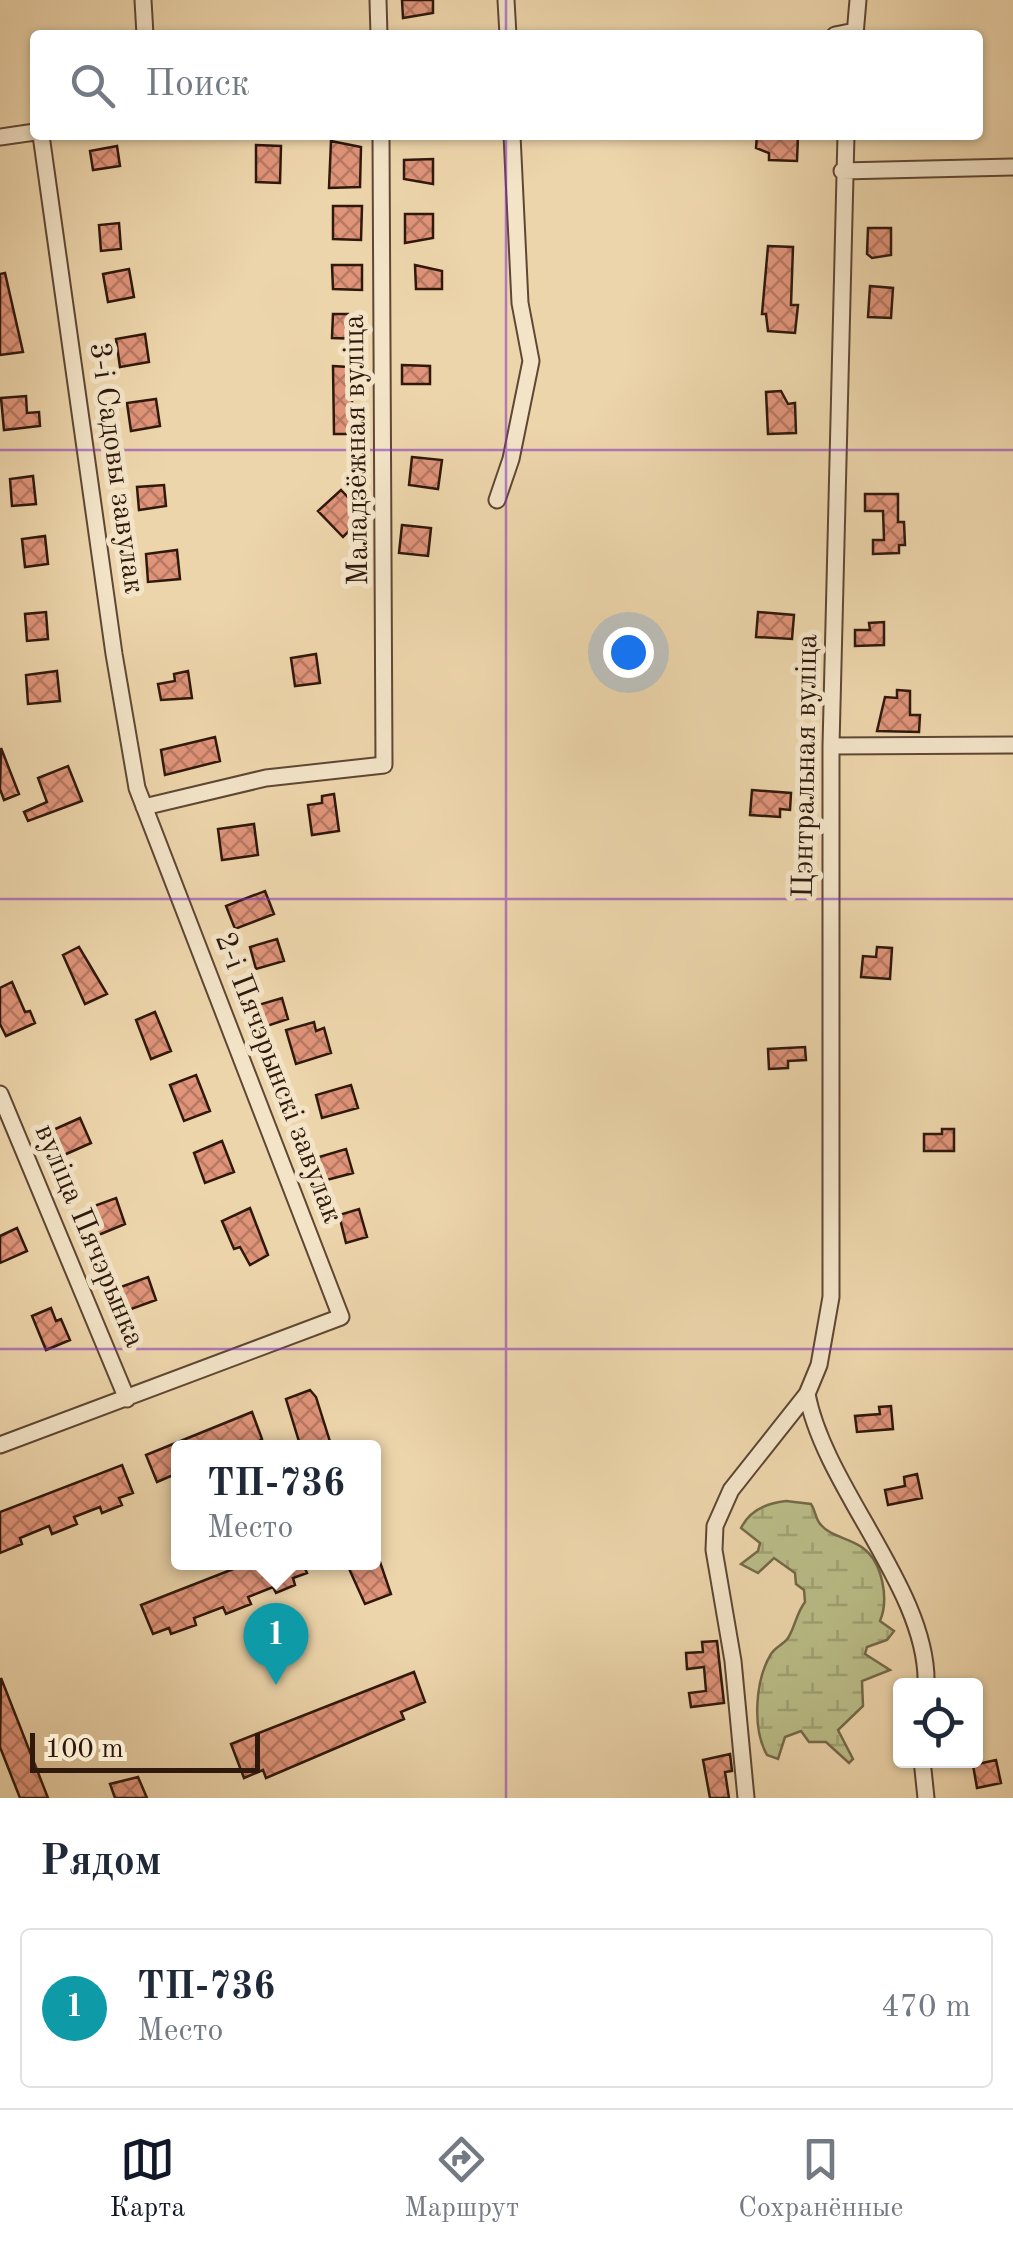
<!DOCTYPE html>
<html lang="ru">
<head>
<meta charset="utf-8">
<style>
  :root { --surface:#fff; --page:#f2f2f3; --text:#1f2937; --muted:#747a83; --line:#e0e1e3; --accent:#111827 }
  body { margin:0; font-family:"Old Standard TT",serif; background:var(--page); color:var(--text) }
  .controls { position:absolute; right:30px; bottom:30px; display:grid; overflow:hidden; border-radius:10px; box-shadow:0 2px 8px #0004 }
  .controls button { width:90px; height:90px; display:grid; place-items:center; padding:0; border:0; border-bottom:2px solid var(--line); background:var(--surface); color:var(--text); font:50px sans-serif }
  .scale { position:absolute; left:30px; bottom:25px; width:230px; box-sizing:border-box; padding-left:10px; border:5px solid #2f180c; border-top:0; font-size:28px; line-height:35px; white-space:nowrap; color:#2f180c; -webkit-text-stroke:8px #f3e4c8; paint-order:stroke }
  .you { position:absolute; left:628px; top:652px; width:35px; height:35px; margin:-25px; border:8px solid #fff; border-radius:50%; background:#1a73e8; box-shadow:0 0 0 15px #1a73e833 }
  .badge { display:grid; place-items:center; width:65px; height:65px; border-radius:50%; background:var(--accent); color:#fff; font-size:32px; font-weight:700 }
  .pin { position:absolute; translate:-50% -82px; filter:drop-shadow(0 2px 5px #0008) }
  .pin::after { content:''; position:absolute; top:52px; width:35px; height:30px; background:inherit; clip-path:polygon(0 0,100% 0,50% 100%) }
  .popup { position:absolute; left:171px; top:1440px; width:210px; height:130px; box-sizing:border-box; display:grid; place-content:center; border-radius:10px; background:var(--surface); filter:drop-shadow(0 2px 8px #0005); font-size:32px; white-space:nowrap; color:var(--muted) }
  .popup b { font-size:38px; color:var(--text) }
  .popup::after { content:''; position:absolute; left:50%; top:100%; margin-left:-20px; border:20px solid transparent; border-top-color:var(--surface) }
  .list { margin:0; padding:0; list-style:none }
  h2 { display:flex; justify-content:space-between; align-items:center; height:130px; margin:0; padding:0 40px; font-size:42px }
  h2 small { font-size:32px; font-weight:400; color:var(--muted) }
  .list li { display:grid; grid-template-columns:65px 1fr auto; gap:30px; align-items:center; box-sizing:border-box; height:160px; margin:0 20px 20px; padding:0 20px; border:2px solid var(--line); border-radius:10px }
  .list b { display:block; font-size:38px; white-space:nowrap }
  .list p { margin:0; font-size:32px; white-space:nowrap; color:var(--muted) }
  .list em { font-size:32px; font-style:normal; color:var(--muted) }
  .icon { flex:none; width:55px; height:55px; fill:none; stroke:currentColor; stroke-width:2; stroke-linecap:round; stroke-linejoin:round }
  .map { position:relative; flex:none; width:1013px; height:1798px; overflow:hidden }
  .search { position:absolute; background:var(--surface); box-shadow:0 2px 8px #0004; left:30px; right:30px; top:30px; height:110px; display:flex; align-items:center; gap:25px; box-sizing:border-box; padding:0 35px; border-radius:10px; color:var(--muted); font-size:38px }
  .sheet { height:310px; background:var(--surface) }
  nav { display:flex; justify-content:space-around; align-items:center; box-sizing:border-box; height:140px; border-top:2px solid var(--line); background:var(--surface); font-size:28px; color:var(--muted) }
  nav a { display:grid; justify-items:center; gap:5px }
  nav .on { color:var(--accent) }
  .map>svg:first-child { display:block }
</style>
</head>
<body>
<div class="map">
<svg width="1013" height="1798" viewBox="0 0 1013 1798">
  <defs>
    <pattern id="wetland-marsh" width="20" height="14" patternUnits="userSpaceOnUse" patternTransform="scale(2.5)"><rect width="20" height="14" fill="#babd88"/><path d="M1 5h8M5 5V1M11 12h8M15 12V8" fill="none" stroke="#a0a274"/></pattern>
    <pattern id="building-cross-hatch" width="8" height="8" patternUnits="userSpaceOnUse" patternTransform="scale(2.5)"><rect width="8" height="8" fill="#e0947a"/><path d="M0 0l8 8M0 8l8-8" fill="none" stroke="#b67862"/></pattern>
  </defs>
  <rect width="100%" height="100%" fill="#edd5ab"/>
  <filter id="stains"><feTurbulence type="fractalNoise" baseFrequency=".002" numOctaves="4"/><feColorMatrix values="0 0 0 0 .2 0 0 0 0 .09 0 0 0 0 .02 0 0 0 .5 -.17"/></filter>
  <radialGradient id="worn" r=".72"><stop offset=".6" stop-color="#630" stop-opacity="0"/><stop offset="1" stop-color="#630" stop-opacity=".3"/></radialGradient>
  <path fill="url(#wetland-marsh)" stroke="#746a4a" stroke-width="2.5" d="M786,1501L811,1504C816,1511 815,1519 821,1525C831,1537 850,1538 863,1548C883,1563 889,1600 880,1621L894,1631L887,1640L867,1647L865,1654L890,1670L862,1681L863,1706L838,1730L853,1759L849,1763L826,1742H809L801,1731L785,1737L778,1759L767,1755C752,1729 755,1680 771,1654C775,1647 783,1645 788,1638C795,1627 796,1614 805,1602L804,1590L796,1584L795,1573L774,1558L758,1573L741,1564L758,1551L760,1543L741,1528C750,1510 767,1503 786,1501Z"/>
  <path fill="url(#building-cross-hatch)" stroke="#2f180c" stroke-width="2.5" d="M402,0H433V13L403,18Z
    M757,135L798,136L797,161L769,160V153L756,148Z
    M331,141L361,147L360,187L329,188Z
    M256,145L281,146L280,183L256,182Z
    M117,146L120,166L93,170L90,151Z
    M433,159V184L404,179V160Z
    M333,206H362L361,240L333,239Z
    M405,214H433V238L405,243Z
    M119,223L121,249L101,251L99,225Z
    M868,228H891V255L872,258L867,254Z
    M768,246L793,247L791,305H798L795,333L768,331L766,314H762Z
    M332,265H362V290L333,289Z
    M415,265L442,271V289H416Z
    M129,269L134,297L108,302L103,274Z
    M5,273L23,352L0,355V274Z
    M870,286L893,288L891,318L868,317Z
    M333,314H348V323H362V339L332,338Z
    M145,334L149,362L120,367L116,339Z
    M402,365L430,366V384H402Z
    M333,366L348,367V375L362,376L361,392H352V419H363V434H334Z
    M781,391L788,404L795,403L796,433L768,434L766,392Z
    M26,396L27,413L39,412L40,426L4,430L1,398Z
    M156,399L160,426L131,431L127,403Z
    M412,457L442,460L438,489L409,485Z
    M33,476L36,504L12,506L10,479Z
    M164,485L166,506L139,510L137,487Z
    M341,490L365,515L343,537L318,511Z
    M865,494H898V522H904L905,545H899V553L873,554V540H884L883,511H865Z
    M402,525L431,528L428,556L399,553Z
    M45,536L48,564L25,567L22,539Z
    M177,550L180,579L148,582L146,554Z
    M46,612L48,639L27,641L25,614Z
    M758,612L794,615L792,639L756,637Z
    M884,622V645L855,646V630H870L869,623Z
    M316,654L320,683L295,686L291,658Z
    M57,671L60,701L28,704L26,675Z
    M188,671L192,698L161,700L158,684L175,681L174,674Z
    M897,690L910,691V715H920L919,732L877,731L885,697L897,698Z
    M215,737L220,761L165,775L161,750Z
    M1,748L19,794L4,800L0,789Z
    M68,766L82,801L28,821L24,812L47,802L38,778Z
    M752,790L791,793L790,810L780,809V817L750,815Z
    M334,794L339,831L312,835L308,805L322,803V796Z
    M254,824L258,855L222,860L218,829Z
    M265,891L274,914L235,929L226,906Z
    M277,939L284,961L256,969L250,947Z
    M79,947L107,994L85,1004L63,955Z
    M877,947L892,948L890,979L861,977L863,956L876,957Z
    M12,982L25,1012L30,1011L35,1023L6,1036L0,1024V988Z
    M282,998L288,1019L255,1030L248,1008Z
    M155,1012L171,1051L151,1059L136,1020Z
    M314,1022L316,1031L324,1028L331,1053L296,1064L286,1030Z
    M805,1047L806,1060L788,1061V1068L769,1069L768,1049Z
    M196,1075L210,1111L184,1121L170,1085Z
    M351,1085L358,1108L322,1118L316,1095Z
    M80,1118L91,1143L64,1155L53,1130Z
    M942,1129H954V1151H924V1134H942Z
    M222,1141L234,1172L205,1183L194,1153Z
    M346,1149L353,1173L319,1182L312,1159Z
    M116,1198L125,1224L96,1236L86,1209Z
    M250,1208L268,1255L250,1265L240,1247L234,1249L222,1221Z
    M359,1209L367,1237L346,1243L339,1215Z
    M17,1228L27,1251L0,1263V1236Z
    M148,1277L156,1300L126,1311L118,1288Z
    M51,1308L56,1321L61,1319L70,1340L46,1350L32,1316Z
    M310,1390L316,1397L332,1448H301L286,1399Z
    M891,1406L893,1429L857,1432L855,1416L880,1414L879,1407Z
    M252,1412L262,1439L250,1448H178V1473L157,1482L146,1455Z
    M122,1465L133,1493L119,1498L122,1505L102,1513L100,1507L74,1517L77,1524L52,1534L49,1526L20,1538L22,1544L0,1553V1512Z
    M917,1474L922,1498L888,1505L885,1490L905,1486L904,1477Z
    M251,1562H302L307,1573L293,1578L295,1585L276,1593L273,1587L248,1597L251,1604L226,1614L223,1607L194,1618L196,1625L171,1634L169,1628L153,1634L141,1605Z
    M346,1562H380L391,1594L365,1604Z
    M717,1641L724,1703L691,1707L689,1693L706,1691L704,1667L687,1669L686,1653L703,1652L702,1642Z
    M414,1672L425,1702L401,1712L404,1719L266,1778L263,1770L244,1778L231,1744Z
    M1,1678L48,1798H20L0,1747Z
    M730,1754L732,1771L725,1772L729,1798H710L703,1760Z
    M996,1760L1001,1783L977,1788L973,1765Z
    M138,1777L147,1798H115L110,1784Z"/>
  <g fill="none" stroke-linecap="round" stroke-linejoin="round">
    <defs>
      <path id="minor" d="M143,0L145,35
        M378,0L379,35
        M506,0L508,35
        M835,35L855,31
        M855,35L858,0
        M0,137L35,132
        M842,171L1013,167
        M497,500L511,459L531,361L520,303L512,135
        M831,746L1013,745
        M144,807L266,778L384,765L381,135
        M0,1094L127,1399
        M807,1394C825,1489 930,1592 926,1686
        M0,1445L341,1317L137,788L114,654L41,135
        M922,1760L926,1798
        M746,1798L733,1661L714,1550L715,1526L731,1490L807,1394L819,1365L831,1297V746L846,135"/>
    </defs>
    <use href="#minor" stroke="#5e4734" stroke-width="19"/>
    <use href="#minor" stroke="#f3e4c8" stroke-width="15"/>
  </g>
  <path fill="none" stroke="#7b2cbf" stroke-width="2.5" stroke-opacity="0.55" d="M506,0V35M506,135V1798M0,450H1013M0,899H1013M0,1349H1013"/>
  <g text-anchor="middle" dominant-baseline="central" stroke-width="10" stroke-linejoin="round" paint-order="stroke">
    <g font-size="30" fill="#2f180c" stroke="#f3e4c8">
      <text transform="translate(357 450) rotate(-91)">Маладзёжная вуліца</text>
      <text transform="translate(116 468) rotate(82)">3-і Садовы завулак</text>
      <text transform="translate(806 766) rotate(-89)">Цэнтральная вуліца</text>
      <text transform="translate(278 1078) rotate(69)">2-і Пячэрынскі завулак</text>
      <text transform="translate(89 1236) rotate(67)">вуліца Пячэрынка</text>
    </g>
  </g>
  <rect width="100%" height="100%" filter="url(#stains)"/>
  <rect width="100%" height="100%" fill="url(#worn)"/>
</svg>
<div class="controls">
<button><svg class="icon" aria-label="locate" viewBox="0 0 24 24"><circle cx="12" cy="12" r="6"/><path d="M12 2v4M12 18v4M2 12h4M18 12h4"/></svg></button>
</div>
<div class="scale">100 m</div>
<div class="you"></div>
<div class="pin badge" style="left:276px;top:1685px;background:#0f9aa8">1</div>
<div class="popup"><b>ТП-736</b>Место</div>
<div class="search"><svg class="icon" aria-label="search" viewBox="0 0 24 24"><circle cx="10" cy="10" r="6"/><path d="M15 15l6 6"/></svg>Поиск</div>
</div>
<section class="sheet">
<h2>Рядом<small></small></h2>
<ul class="list">
<li><span class="badge" style="background:#0f9aa8">1</span><div><b>ТП-736</b><p>Место</p></div><em>470 m</em></li>
</ul>
</section>
<nav>
<a class="on"><svg class="icon" aria-label="map" viewBox="0 0 24 24"><path d="M3 6l6-2 6 2 6-2v14l-6 2-6-2-6 2zM9 4v14M15 6v14"/></svg>Карта</a>
<a><svg class="icon" aria-label="directions" viewBox="0 0 24 24"><path d="M12 3l9 9-9 9-9-9zM9 14v-3h6M13 9l2 2-2 2"/></svg>Маршрут</a>
<a><svg class="icon" aria-label="saved" viewBox="0 0 24 24"><path d="M7 4h10v16l-5-4-5 4z"/></svg>Сохранённые</a>
</nav>
</body>
</html>
